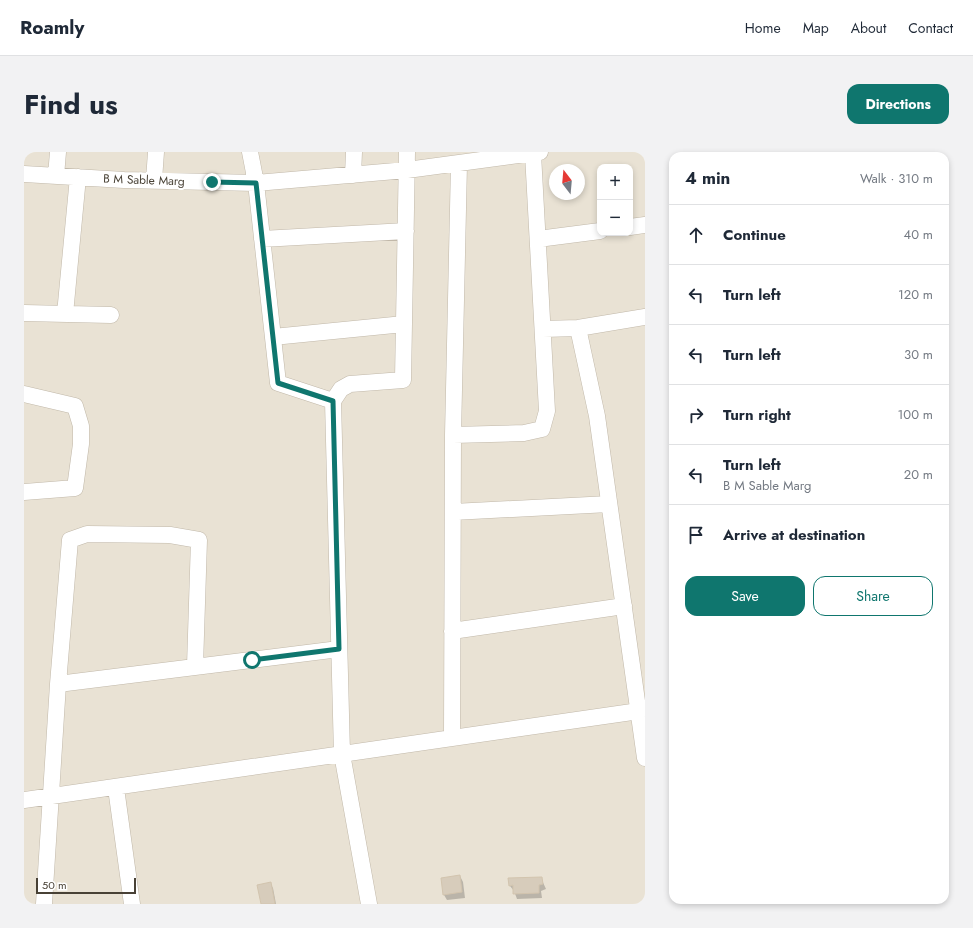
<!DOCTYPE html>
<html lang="en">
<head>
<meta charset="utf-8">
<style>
  :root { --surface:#fff; --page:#f2f2f3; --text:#1f2937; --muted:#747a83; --line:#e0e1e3; --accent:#0f766e }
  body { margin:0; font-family:Jost,sans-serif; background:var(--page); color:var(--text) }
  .controls { position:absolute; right:12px; top:12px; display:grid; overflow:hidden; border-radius:8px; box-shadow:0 2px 6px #0003 }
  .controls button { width:36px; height:36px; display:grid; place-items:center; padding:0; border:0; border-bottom:1px solid var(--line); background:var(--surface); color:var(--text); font:20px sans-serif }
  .compass { position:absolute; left:525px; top:12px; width:36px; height:36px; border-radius:50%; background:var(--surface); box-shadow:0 2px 6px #0003; rotate:344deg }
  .scale { position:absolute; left:12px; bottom:10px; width:100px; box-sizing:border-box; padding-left:4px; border:2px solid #484135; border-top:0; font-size:11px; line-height:14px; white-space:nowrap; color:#484135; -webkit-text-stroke:3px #fff; paint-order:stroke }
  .stop { position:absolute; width:12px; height:12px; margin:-9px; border:3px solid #0f766e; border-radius:50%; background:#fff }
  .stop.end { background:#0f766e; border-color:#fff; box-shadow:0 1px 4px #0008 }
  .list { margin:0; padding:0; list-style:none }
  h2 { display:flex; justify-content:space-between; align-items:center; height:52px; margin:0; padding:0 16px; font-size:17px }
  h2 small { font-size:13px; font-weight:400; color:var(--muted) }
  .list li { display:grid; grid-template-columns:26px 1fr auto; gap:12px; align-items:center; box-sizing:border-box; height:60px; padding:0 16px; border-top:1px solid var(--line) }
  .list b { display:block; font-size:15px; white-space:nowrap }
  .list p { margin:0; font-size:13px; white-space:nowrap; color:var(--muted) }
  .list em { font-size:13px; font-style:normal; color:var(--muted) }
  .actions { display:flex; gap:8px; padding:12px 16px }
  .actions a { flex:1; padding:9px 0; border:1px solid var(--accent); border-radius:12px; text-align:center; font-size:14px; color:var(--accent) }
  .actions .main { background:var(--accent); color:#fff }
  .icon { flex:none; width:22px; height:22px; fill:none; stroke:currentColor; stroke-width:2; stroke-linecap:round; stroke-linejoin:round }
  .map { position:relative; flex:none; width:621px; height:752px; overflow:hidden; border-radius:12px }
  header { display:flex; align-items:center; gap:24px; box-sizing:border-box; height:56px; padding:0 20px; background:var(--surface); border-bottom:1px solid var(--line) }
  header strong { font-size:19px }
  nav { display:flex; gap:22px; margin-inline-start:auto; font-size:14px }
  .intro { display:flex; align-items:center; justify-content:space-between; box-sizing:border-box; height:96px; padding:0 24px }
  h1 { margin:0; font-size:28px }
  .button { padding:10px 18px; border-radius:12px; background:var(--accent); color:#fff; font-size:14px; font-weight:700 }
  main { display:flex; gap:24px; padding:0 24px }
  aside { flex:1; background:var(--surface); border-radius:12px; box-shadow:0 2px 6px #0003 }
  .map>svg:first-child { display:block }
</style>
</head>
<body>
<header>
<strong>Roamly</strong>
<nav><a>Home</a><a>Map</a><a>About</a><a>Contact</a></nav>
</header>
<div class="intro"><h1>Find us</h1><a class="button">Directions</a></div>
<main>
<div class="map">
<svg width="621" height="752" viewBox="0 0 621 752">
  <rect width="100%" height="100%" fill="#f4f0e7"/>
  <path fill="#e9e2d4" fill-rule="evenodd" d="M0,0H621V752H0ZM576,15H606V81H576ZM531,18H555V42H531Z"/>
  <path fill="#0003" d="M436,724L439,730L441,746L423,748L420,743Z
    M517,726L522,737L517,739L518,746L493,747L490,739L486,734Z
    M246,731L249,736L252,752H238Z"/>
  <path fill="#d7ccbb" stroke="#d2c4ae" d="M436,723L438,740L419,743L417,726Z
    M518,725L519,732L515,733V741L489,742V733L485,734L484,726Z
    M247,730L251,752H237L233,733Z"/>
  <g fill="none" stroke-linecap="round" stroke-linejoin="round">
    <defs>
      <path id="street" d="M0,22L100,28L232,31L226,0
        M329,23L330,0
        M32,24L34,0
        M130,28L132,0
        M606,75L621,73
        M238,87L382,79
        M514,87L576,79
        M0,161L87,163
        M41,162L54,25
        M554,176L573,264L621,606
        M519,177L554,176L621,165
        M249,185L380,172
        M0,242L51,254L57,274V292L51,336L0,340
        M309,249L254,231L232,31L383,18L516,0
        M429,283L500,281L518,277L523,259L509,2
        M429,360L585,352
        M428,479L600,454
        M34,532L315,497
        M428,585L429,283L435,12
        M92,636L108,752
        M0,648L615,559
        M20,752L34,532L46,388L63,382L146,383L175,388L171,514
        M345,752L318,602L309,249L317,237L326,232L379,228L383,0"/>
    </defs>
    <use href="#street" stroke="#c1b8a9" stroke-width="17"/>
    <use href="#street" stroke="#fff" stroke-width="16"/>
  </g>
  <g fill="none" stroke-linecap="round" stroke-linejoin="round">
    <path stroke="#0f766e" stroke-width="5" d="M188,30L232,31L254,231L309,249L315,497L228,508"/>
  </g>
  <g text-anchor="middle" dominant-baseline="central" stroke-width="4" stroke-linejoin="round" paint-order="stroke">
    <g font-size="12" fill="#484135" stroke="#fff">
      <text transform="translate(120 28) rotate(2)">B M Sable Marg</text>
    </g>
  </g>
</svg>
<div class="controls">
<button>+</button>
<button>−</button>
</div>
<svg class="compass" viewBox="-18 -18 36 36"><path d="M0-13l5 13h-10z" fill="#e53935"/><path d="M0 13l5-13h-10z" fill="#747a83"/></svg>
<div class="scale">50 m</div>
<div class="stop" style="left:228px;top:508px"></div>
<div class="stop end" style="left:188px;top:30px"></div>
</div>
<aside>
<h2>4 min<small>Walk · 310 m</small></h2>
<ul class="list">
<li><svg class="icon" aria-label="ahead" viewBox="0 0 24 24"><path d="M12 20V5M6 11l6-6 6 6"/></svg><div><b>Continue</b></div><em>40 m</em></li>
<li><svg class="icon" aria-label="left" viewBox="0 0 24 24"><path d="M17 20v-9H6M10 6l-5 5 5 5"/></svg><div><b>Turn left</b></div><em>120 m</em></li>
<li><svg class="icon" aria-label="left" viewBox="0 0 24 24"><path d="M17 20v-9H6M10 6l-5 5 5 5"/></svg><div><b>Turn left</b></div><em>30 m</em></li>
<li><svg class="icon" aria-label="right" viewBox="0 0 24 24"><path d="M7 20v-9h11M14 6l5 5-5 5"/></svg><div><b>Turn right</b></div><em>100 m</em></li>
<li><svg class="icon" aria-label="left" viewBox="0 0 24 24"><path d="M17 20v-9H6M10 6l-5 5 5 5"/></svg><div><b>Turn left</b><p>B M Sable Marg</p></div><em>20 m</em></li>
<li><svg class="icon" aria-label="arrive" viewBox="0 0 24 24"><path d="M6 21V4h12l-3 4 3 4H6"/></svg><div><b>Arrive at destination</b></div></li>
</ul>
<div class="actions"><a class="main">Save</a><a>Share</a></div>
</aside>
</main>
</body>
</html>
